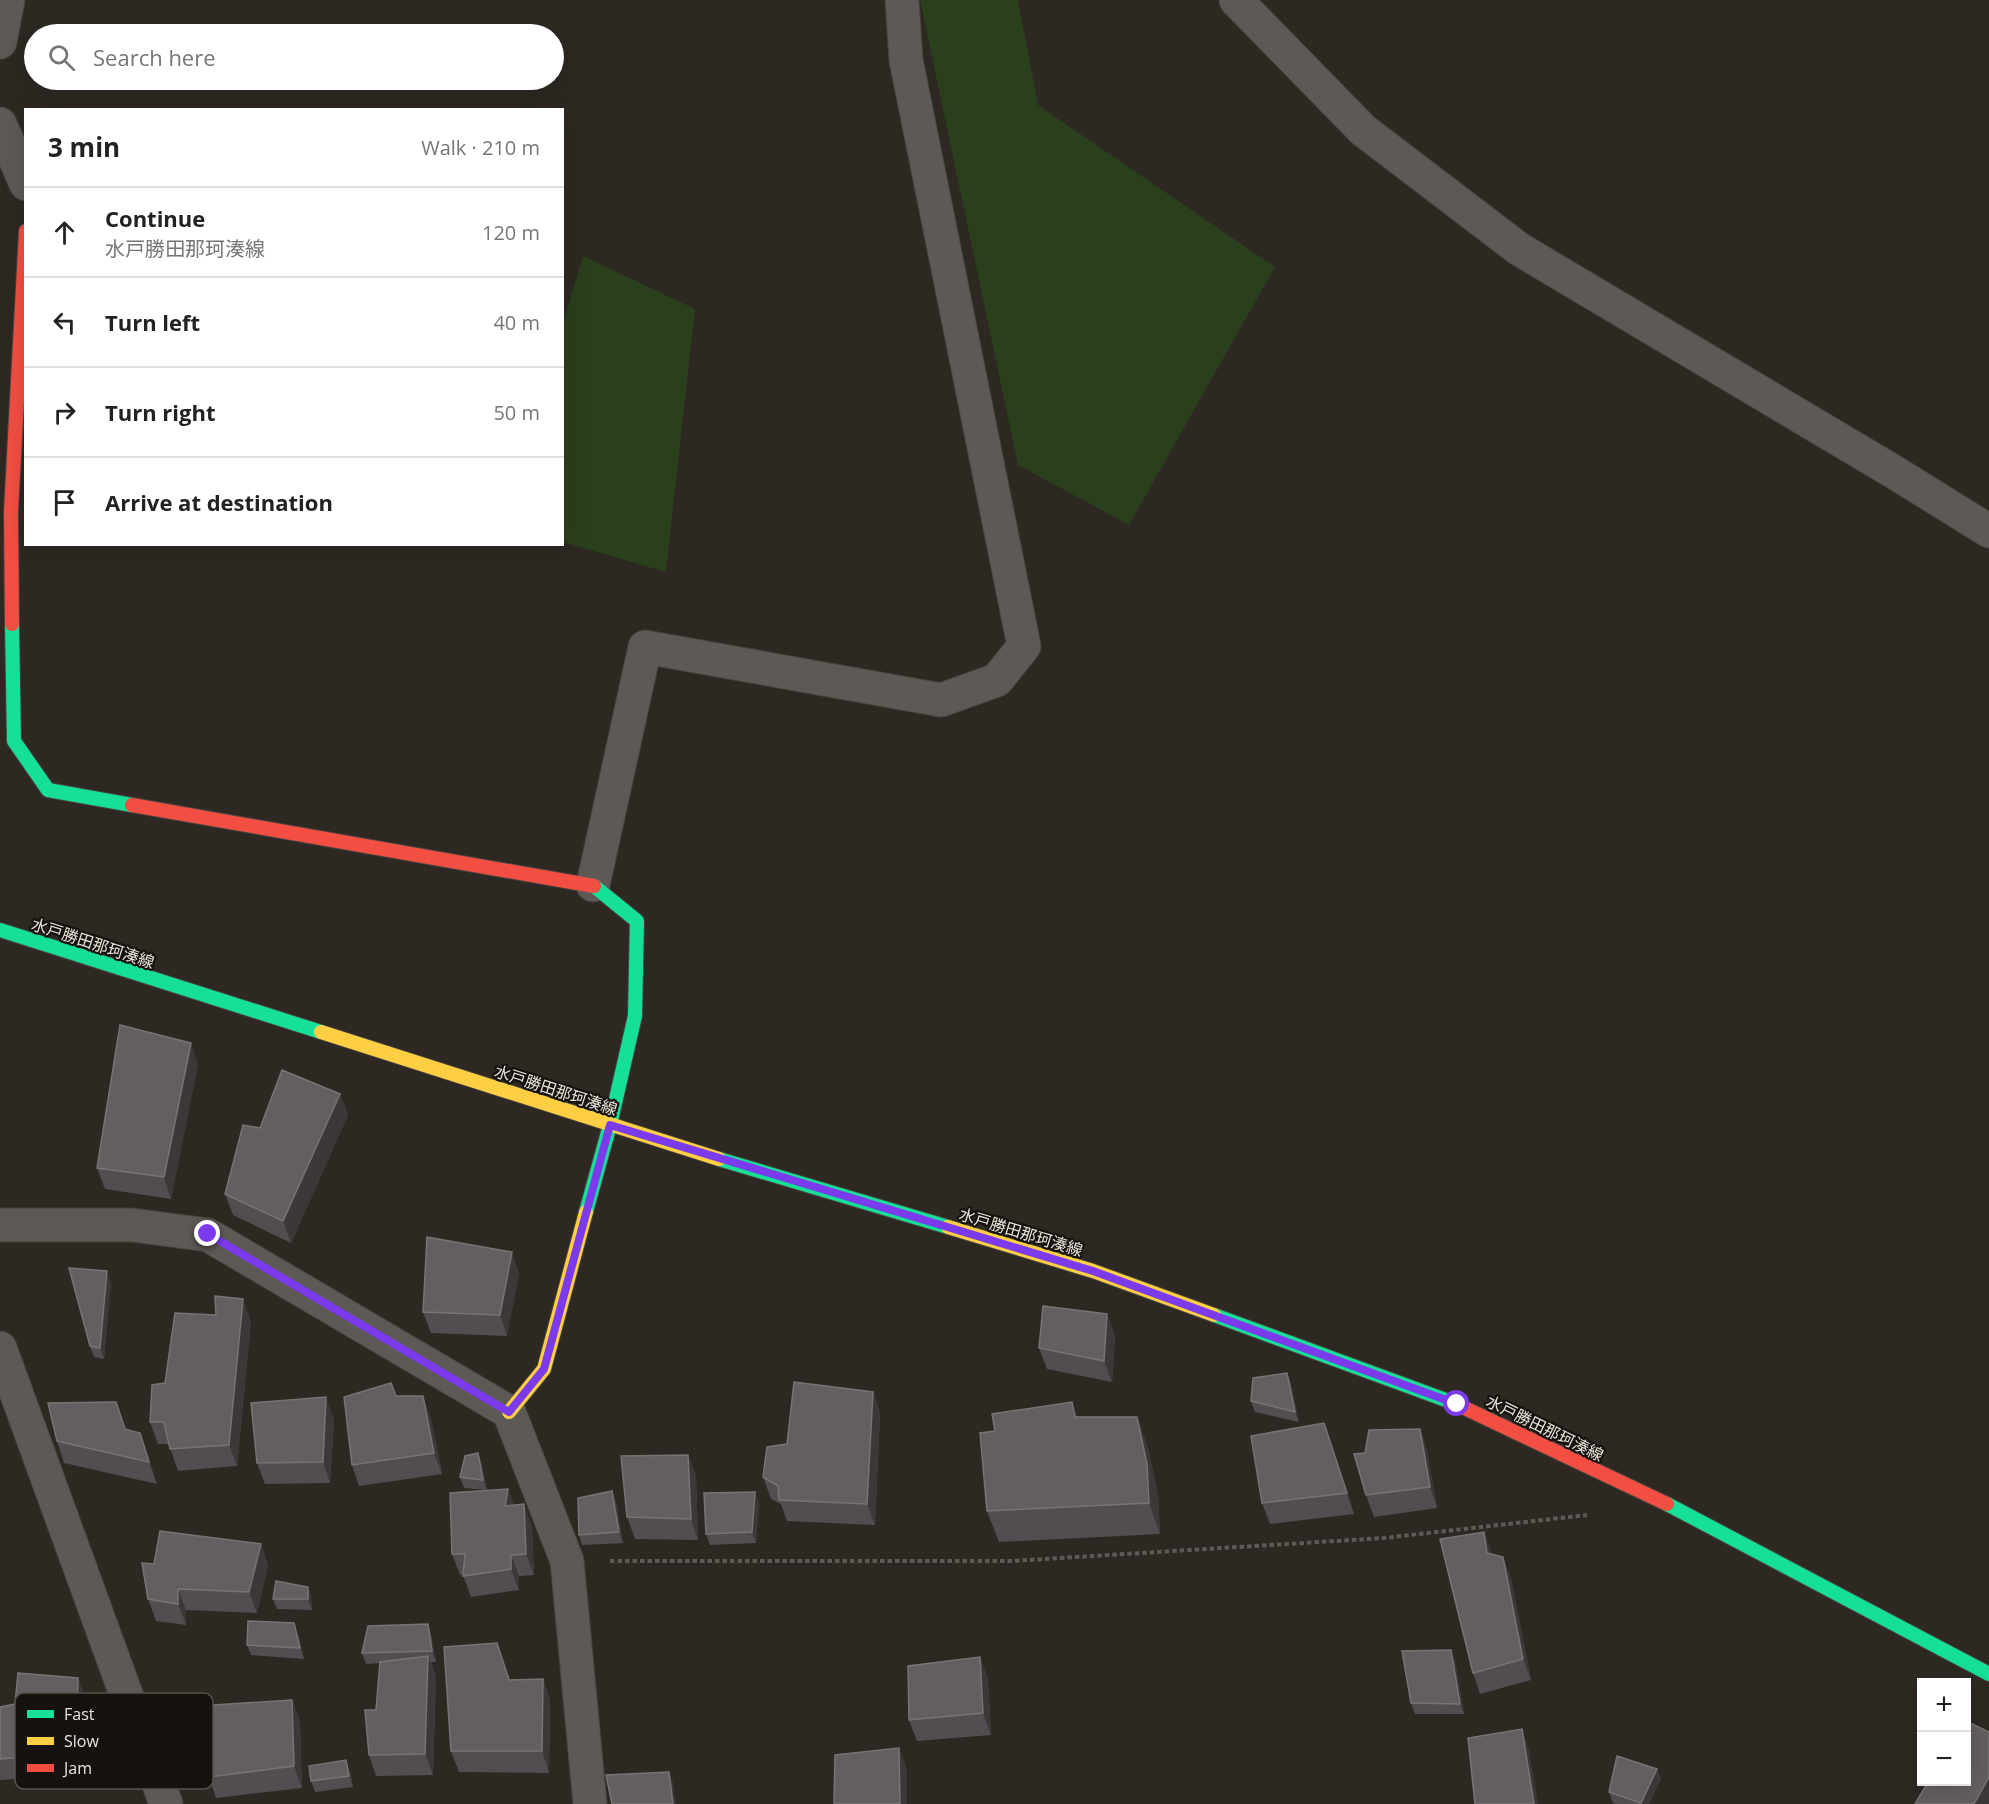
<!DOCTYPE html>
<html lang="en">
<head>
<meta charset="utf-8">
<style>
  :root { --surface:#fff; --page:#f2f2f2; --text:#222; --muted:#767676; --line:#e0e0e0 }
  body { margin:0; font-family:"Open Sans","Noto Sans JP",sans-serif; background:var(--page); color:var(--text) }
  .controls { position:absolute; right:18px; bottom:18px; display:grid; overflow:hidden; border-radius:0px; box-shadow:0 6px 24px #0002 }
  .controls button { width:54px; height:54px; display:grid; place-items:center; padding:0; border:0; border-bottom:2px solid var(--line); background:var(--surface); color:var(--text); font:30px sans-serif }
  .stop { position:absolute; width:18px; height:18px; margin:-14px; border:4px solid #7c3aed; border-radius:50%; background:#fff }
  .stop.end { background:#7c3aed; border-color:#fff; box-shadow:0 2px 6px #0008 }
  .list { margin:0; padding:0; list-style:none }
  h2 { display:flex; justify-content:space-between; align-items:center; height:78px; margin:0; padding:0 24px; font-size:26px }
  h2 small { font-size:20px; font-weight:400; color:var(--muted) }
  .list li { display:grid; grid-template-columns:39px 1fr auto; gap:18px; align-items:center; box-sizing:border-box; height:90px; padding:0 24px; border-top:2px solid var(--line) }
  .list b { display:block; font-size:22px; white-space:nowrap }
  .list p { margin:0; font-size:20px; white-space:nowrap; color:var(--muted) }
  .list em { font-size:20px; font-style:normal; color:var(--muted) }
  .icon { flex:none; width:33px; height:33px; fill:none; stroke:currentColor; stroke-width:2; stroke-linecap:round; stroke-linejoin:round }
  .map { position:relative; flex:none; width:1989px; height:1804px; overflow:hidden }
  .search { position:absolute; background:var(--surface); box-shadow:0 6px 24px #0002; left:24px; top:24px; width:540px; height:66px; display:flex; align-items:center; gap:15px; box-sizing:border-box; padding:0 21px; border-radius:33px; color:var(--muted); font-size:22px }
  .panel { position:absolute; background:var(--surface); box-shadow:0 6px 24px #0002; left:24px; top:108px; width:540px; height:438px; border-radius:0px }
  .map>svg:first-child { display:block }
</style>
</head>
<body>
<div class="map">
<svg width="1989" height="1804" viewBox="0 0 1989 1804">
  <rect width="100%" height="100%" fill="#2d2822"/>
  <path fill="#2a3f1c" d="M920,0H1018L1038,105L1275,267L1129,525L1018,465Z
    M583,256L695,309L666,572L563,542V323Z"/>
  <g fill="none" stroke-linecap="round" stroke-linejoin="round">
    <defs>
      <path id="street" d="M1236,0L1363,130L1519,249L1894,472L1989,531
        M0,42L8,0
        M0,124L26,184
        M593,885L645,647L941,700L997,680L1024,646L906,60L902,0
        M0,1225H132L208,1235L509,1412L567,1561L590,1804
        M0,1348L166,1804"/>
      <path id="fast" d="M12,624L14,741L48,790L132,805
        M0,930L321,1032
        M719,1159L948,1227
        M586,1212L610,1125L635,1016L637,921L594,886
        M1214,1315L1454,1403
        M1667,1504L1989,1674"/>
      <path id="slow" d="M321,1032L719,1159
        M948,1227L1093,1271L1214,1315
        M509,1412L544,1369L586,1212"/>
      <path id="jam" d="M12,624L11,512L26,231
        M132,805L594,886
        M1454,1403L1667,1504"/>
    </defs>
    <use href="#street" stroke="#48433f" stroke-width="35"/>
    <use href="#fast" stroke="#48433f" stroke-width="16"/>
    <use href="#slow" stroke="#48433f" stroke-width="16"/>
    <use href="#jam" stroke="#48433f" stroke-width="16"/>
    <path stroke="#5d5a57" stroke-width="4" stroke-dasharray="4.5 3" stroke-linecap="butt" d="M610,1561H1012L1384,1538L1587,1515"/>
    <use href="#street" stroke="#5d5955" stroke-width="33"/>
    <use href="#fast" stroke="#16e098" stroke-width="14"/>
    <use href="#slow" stroke="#ffcf43" stroke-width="14"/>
    <use href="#jam" stroke="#f24e42" stroke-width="14"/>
  </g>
  <path fill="#534d52" d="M198,1064L171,1199L105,1189L97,1168Z
    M340,1094L348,1115L291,1243L233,1215L225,1194L260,1128Z
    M519,1273L507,1336L431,1333L423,1312Z
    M111,1282L104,1359L94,1357L90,1346Z
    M1107,1314L1115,1336L1112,1382L1047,1369L1039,1348Z
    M251,1321L237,1466L178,1471L169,1444H158L150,1422L165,1383Z
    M1287,1373L1291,1384L1299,1422L1255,1412L1251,1401Z
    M873,1392L880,1413L875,1525L787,1521L781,1504L771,1499L763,1477L787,1444Z
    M396,1396L431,1418L442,1474L359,1486L352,1465Z
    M1072,1402L1077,1417H1137L1148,1448L1158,1495L1160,1534L999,1542L987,1511L995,1431Z
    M334,1419L330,1483L265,1484L257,1463Z
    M1324,1423L1354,1514L1270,1524L1262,1503Z
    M1420,1429L1427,1451L1437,1508L1374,1517L1366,1495L1365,1453Z
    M126,1430L140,1433L157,1484L64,1463L57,1441Z
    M478,1453L482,1464L487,1490L464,1488L460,1477Z
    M688,1455L696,1476L698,1540L635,1539L627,1517Z
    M508,1489L514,1505L532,1526L534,1575L519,1576V1590L471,1597L463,1575H460L452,1554Z
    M612,1491L616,1502L623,1543L582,1545L579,1535Z
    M755,1492L759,1503L756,1543L710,1545L706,1534Z
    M261,1544L268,1565L257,1613L186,1610V1625L156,1621L148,1599L154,1564Z
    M1492,1554L1511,1578L1531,1680L1480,1694L1473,1673Z
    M308,1587L311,1597L312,1610L277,1609L273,1599Z
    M428,1624L431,1635L436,1662H431L436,1677L433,1775L376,1776L369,1755L376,1710L380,1663L366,1664L362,1653Z
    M298,1634L304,1659L251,1655L247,1645Z
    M1455,1661L1464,1714H1415L1411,1703Z
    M505,1665L510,1680L543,1679L550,1700L549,1773L459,1772L451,1751Z
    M78,1678L86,1700L83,1775L0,1780V1707L15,1704Z
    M988,1678L991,1735L917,1741L909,1720Z
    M292,1700L300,1721L302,1788L216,1798L206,1768L187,1765L179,1743Z
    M1657,1769L1661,1779L1649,1804H1616L1613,1803L1609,1792Z
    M350,1771L353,1787L315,1792L311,1781Z"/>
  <path fill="#3d3838" d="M191,1043L198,1064L171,1199L164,1177Z
    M340,1094L348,1115L291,1243L283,1221Z
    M512,1252L519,1273L507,1336L500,1315Z
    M107,1271L111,1282L104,1359L100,1348Z
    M243,1299L251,1321L237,1466L229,1445Z
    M1107,1314L1115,1336L1112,1382L1104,1361Z
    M1287,1373L1291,1384L1299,1422L1295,1412Z
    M873,1392L880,1413L875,1525L867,1504Z
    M423,1396L431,1418L442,1474L434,1453Z
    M326,1397L334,1419L330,1483L323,1462Z
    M1072,1402L1083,1433L1075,1417Z
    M1137,1417L1148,1448L1158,1495L1160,1534L1149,1503Z
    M1420,1429L1427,1451L1437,1508L1430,1487Z
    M140,1433L148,1455L157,1484L149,1462Z
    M478,1453L482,1464L487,1490L483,1480Z
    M688,1455L696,1476L698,1540L691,1519Z
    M508,1489L516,1511L505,1506Z
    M612,1491L616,1502L623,1543L619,1532Z
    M755,1492L759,1503L756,1543L752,1532Z
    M524,1504L532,1526L534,1575L526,1554Z
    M1484,1532L1492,1553L1494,1575L1487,1553Z
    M261,1544L268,1565L257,1613L249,1592Z
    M511,1555L519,1576V1590L511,1569Z
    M1503,1557L1511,1578L1531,1680L1523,1659Z
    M308,1587L311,1597L312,1610L308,1599Z
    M178,1589L186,1610V1625L178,1604Z
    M294,1623L298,1634L304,1659L300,1648Z
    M428,1624L431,1635L436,1662L432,1651Z
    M1451,1650L1455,1661L1464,1714L1460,1704Z
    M428,1656L436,1677L433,1775L425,1754Z
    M980,1657L988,1678L991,1735L983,1713Z
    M78,1678L86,1700L83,1775L75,1753Z
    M543,1679L550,1700L549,1773L542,1751Z
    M292,1700L300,1721L302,1788L294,1766Z
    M1522,1729L1529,1750L1538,1804H1534Z
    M899,1748L907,1769V1804H900Z
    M346,1760L350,1771L353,1787L349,1776Z
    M1657,1769L1661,1779L1649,1804H1642L1641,1803Z
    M669,1772L673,1783L676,1804H673Z
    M1989,1777V1804H1974Z"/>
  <path fill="#645e60" stroke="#797374" stroke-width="1.5" d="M120,1025L191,1043L164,1177L97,1168Z
    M282,1070L340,1094L283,1221L225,1194L243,1125L260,1128Z
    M427,1237L512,1252L500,1315L423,1312Z
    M69,1268L107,1271L100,1348L90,1346Z
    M215,1296L243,1299L229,1445L170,1449L164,1422H150L152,1385L165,1383L175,1313L216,1315Z
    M1043,1306L1107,1314L1104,1361L1039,1348Z
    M1287,1373L1295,1412L1251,1401L1253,1378Z
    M794,1382L873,1392L867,1504L779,1500L778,1486L763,1477L767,1447L787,1444Z
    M391,1383L396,1396H423L434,1453L352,1465L344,1397Z
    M326,1397L323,1462L257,1463L251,1403Z
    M116,1402L125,1429L140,1433L149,1462L57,1441L48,1403Z
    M1072,1402L1075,1417H1137L1147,1464L1149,1503L987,1511L980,1433L995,1431L992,1414Z
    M1324,1423L1347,1493L1262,1503L1251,1436Z
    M1420,1429L1430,1487L1366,1495L1354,1454L1365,1453L1369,1430Z
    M478,1453L483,1480L460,1477L465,1456Z
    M688,1455L691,1519L627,1517L621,1456Z
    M508,1489L505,1506L524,1504L526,1554L511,1555V1569L463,1576L465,1554H452L450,1493Z
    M612,1491L619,1532L579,1535L578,1498Z
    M755,1492L752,1532L706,1534L704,1493Z
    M160,1531L261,1544L249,1592L178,1589V1604L148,1599L142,1563L154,1564Z
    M1484,1532L1487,1553L1503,1557L1523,1659L1473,1673L1440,1539Z
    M276,1581L308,1587V1599H273Z
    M248,1621L294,1623L300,1648L247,1645Z
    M428,1624L432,1651L362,1653L368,1626Z
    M497,1643L509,1680L543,1679L542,1751H451L444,1647Z
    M1451,1650L1460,1704L1411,1703L1402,1651Z
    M428,1656L425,1754L369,1755L365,1710H376L380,1662Z
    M980,1657L983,1713L909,1720L908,1666Z
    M18,1673L78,1678L75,1753L0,1759V1707L15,1704Z
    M292,1700L294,1766L209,1777L199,1747L179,1743L167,1708Z
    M1966,1721L1989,1732V1777L1974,1804H1915L1928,1782H1966Z
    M1522,1729L1534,1804H1475L1468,1738Z
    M899,1748L900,1804H834L835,1755Z
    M1617,1756L1657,1769L1641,1803L1609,1792Z
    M346,1760L349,1776L311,1781L309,1766Z
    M669,1772L673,1804H612L606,1775Z"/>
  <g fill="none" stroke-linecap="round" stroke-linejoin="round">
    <path stroke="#7c3aed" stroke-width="8" d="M208,1234L509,1412L544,1369L610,1125L1093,1271L1457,1404"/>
  </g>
  <g text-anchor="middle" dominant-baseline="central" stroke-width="4.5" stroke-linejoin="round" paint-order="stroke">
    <g font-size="16" fill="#eae4dd" stroke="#16120e">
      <text transform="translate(93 943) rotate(18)">水戸勝田那珂湊線</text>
      <text transform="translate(556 1090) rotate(18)">水戸勝田那珂湊線</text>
      <text transform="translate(1021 1232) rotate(17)">水戸勝田那珂湊線</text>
      <text transform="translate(1545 1428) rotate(26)">水戸勝田那珂湊線</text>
    </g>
  </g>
  <rect x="15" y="1693" width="198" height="96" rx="9" fill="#16120e" stroke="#56514c" stroke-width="1.5"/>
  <rect x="27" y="1710" width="27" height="8" fill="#16e098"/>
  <rect x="27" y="1737" width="27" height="8" fill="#ffcf43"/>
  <rect x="27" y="1764" width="27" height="8" fill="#f24e42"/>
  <g font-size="16" fill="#eae4dd">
    <text x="64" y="1720">Fast</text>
    <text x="64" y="1747">Slow</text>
    <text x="64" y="1774">Jam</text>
  </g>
</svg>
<div class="controls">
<button>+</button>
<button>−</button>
</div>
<div class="stop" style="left:1457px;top:1404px"></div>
<div class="stop end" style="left:208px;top:1234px"></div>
<div class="search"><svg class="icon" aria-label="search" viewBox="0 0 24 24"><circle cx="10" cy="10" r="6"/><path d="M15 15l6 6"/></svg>Search here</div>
<section class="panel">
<h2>3 min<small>Walk · 210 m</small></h2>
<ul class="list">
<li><svg class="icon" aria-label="ahead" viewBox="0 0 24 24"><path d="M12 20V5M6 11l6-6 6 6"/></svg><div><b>Continue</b><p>水戸勝田那珂湊線</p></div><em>120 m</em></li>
<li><svg class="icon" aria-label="left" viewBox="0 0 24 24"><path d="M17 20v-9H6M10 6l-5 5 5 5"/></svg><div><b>Turn left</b></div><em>40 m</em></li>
<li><svg class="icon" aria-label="right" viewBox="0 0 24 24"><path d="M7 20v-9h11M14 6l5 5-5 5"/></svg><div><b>Turn right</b></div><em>50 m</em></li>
<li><svg class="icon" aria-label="arrive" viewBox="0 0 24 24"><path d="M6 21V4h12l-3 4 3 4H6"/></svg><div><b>Arrive at destination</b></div></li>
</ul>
</section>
</div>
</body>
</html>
